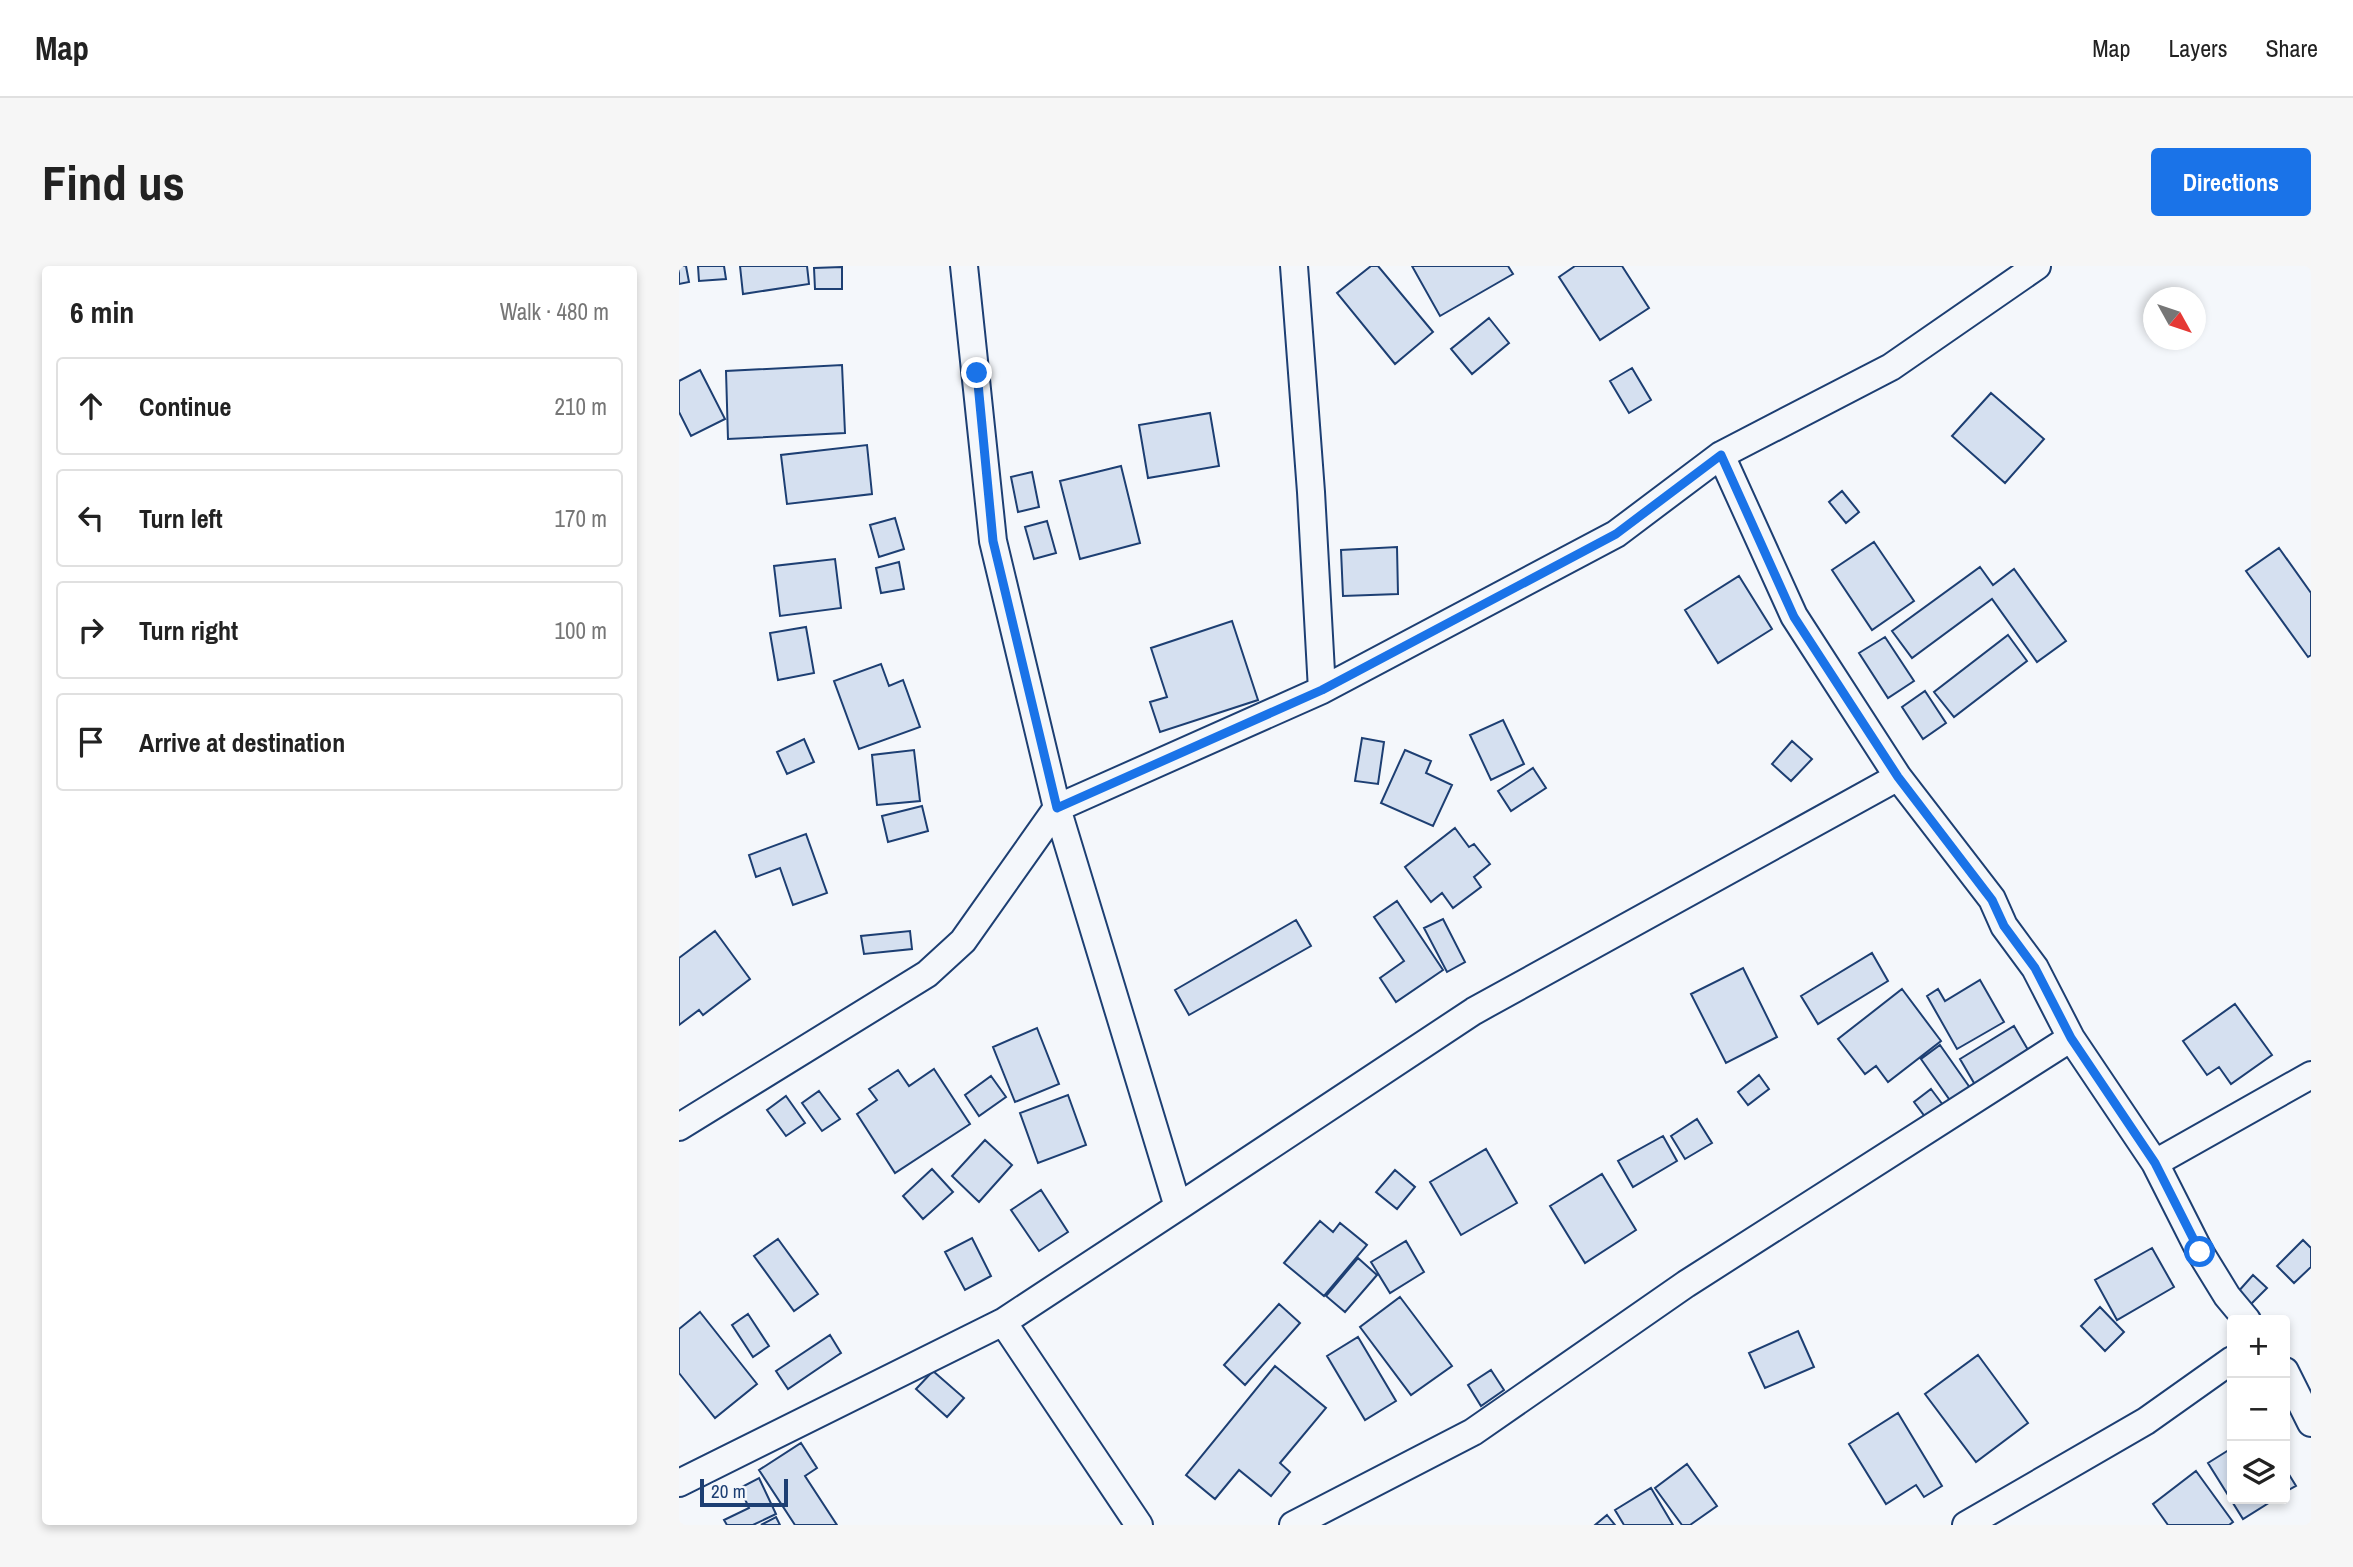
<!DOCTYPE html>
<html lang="en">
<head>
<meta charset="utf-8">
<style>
  :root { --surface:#fff; --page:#f6f6f6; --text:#222; --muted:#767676; --line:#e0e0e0; --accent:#1a73e8 }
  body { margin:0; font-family:"Archivo Narrow",sans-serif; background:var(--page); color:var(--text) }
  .controls { position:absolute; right:21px; bottom:21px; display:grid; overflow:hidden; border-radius:7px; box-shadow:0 4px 10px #0003 }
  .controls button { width:63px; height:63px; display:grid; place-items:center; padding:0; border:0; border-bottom:2px solid var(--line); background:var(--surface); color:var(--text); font:35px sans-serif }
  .compass { position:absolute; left:1464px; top:21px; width:63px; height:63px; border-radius:50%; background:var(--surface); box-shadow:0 4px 10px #0003; rotate:130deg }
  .scale { position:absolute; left:21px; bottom:18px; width:88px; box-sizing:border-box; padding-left:7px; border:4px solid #1d3f73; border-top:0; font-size:19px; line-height:24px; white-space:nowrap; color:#1d3f73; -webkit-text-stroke:5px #f4f7fb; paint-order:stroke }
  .stop { position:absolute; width:21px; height:21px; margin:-16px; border:5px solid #1a73e8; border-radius:50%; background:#fff }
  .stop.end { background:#1a73e8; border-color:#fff; box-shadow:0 2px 7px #0008 }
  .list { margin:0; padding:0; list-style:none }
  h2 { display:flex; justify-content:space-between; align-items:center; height:91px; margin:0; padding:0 28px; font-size:30px }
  h2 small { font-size:23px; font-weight:400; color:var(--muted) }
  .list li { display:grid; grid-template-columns:46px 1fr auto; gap:21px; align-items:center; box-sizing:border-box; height:98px; margin:0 14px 14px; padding:0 14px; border:2px solid var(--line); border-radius:7px }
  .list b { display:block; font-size:26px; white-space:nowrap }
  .list em { font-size:23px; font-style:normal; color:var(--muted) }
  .icon { flex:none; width:38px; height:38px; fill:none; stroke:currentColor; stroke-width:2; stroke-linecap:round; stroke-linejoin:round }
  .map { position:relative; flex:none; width:1632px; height:1259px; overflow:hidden; border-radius:7px }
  header { display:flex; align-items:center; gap:42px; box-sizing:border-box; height:98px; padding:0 35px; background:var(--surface); border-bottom:2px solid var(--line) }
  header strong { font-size:33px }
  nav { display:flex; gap:38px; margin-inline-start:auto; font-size:24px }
  .intro { display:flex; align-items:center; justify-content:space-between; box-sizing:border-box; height:168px; padding:0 42px }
  h1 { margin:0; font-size:49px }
  .button { padding:18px 32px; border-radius:7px; background:var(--accent); color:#fff; font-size:24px; font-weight:700 }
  main { display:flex; gap:42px; padding:0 42px }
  aside { flex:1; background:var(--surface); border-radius:7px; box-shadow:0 4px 10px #0003 }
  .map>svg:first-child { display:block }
</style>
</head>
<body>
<header>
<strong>Map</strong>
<nav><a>Map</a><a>Layers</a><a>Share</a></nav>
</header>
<div class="intro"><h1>Find us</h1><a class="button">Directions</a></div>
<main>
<aside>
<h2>6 min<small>Walk · 480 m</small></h2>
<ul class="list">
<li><svg class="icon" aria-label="ahead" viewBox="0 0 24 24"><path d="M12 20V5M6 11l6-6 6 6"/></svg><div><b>Continue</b></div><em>210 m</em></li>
<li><svg class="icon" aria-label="left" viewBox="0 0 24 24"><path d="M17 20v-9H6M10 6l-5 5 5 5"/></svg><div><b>Turn left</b></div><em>170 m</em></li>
<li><svg class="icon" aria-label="right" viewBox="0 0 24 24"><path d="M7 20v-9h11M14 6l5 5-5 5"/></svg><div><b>Turn right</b></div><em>100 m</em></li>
<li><svg class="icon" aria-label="arrive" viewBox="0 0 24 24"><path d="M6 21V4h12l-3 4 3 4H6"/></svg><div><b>Arrive at destination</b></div></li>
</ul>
</aside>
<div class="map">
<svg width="1632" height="1259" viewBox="0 0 1632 1259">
  <rect width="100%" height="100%" fill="#f4f7fb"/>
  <path fill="#d5e0f0" stroke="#1d3f73" stroke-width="2" d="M0,0H7L10,16L0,18Z
    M19,0H45L47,13L20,15Z
    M61,0H128L130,18L64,28Z
    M692,0H699L754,66L716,98L658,27Z
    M733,0H829L834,8L761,50Z
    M896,0H943L970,42L921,74L880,11Z
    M163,1V23H136L135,2Z
    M810,52L830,77L793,108L772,83Z
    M163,99L166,167L49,173L47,105Z
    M953,102L972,134L950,147L931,115Z
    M21,104L46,153L12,170L0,146V115Z
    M1312,127L1365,173L1326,217L1273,170Z
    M531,147L540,200L469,212L460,159Z
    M188,179L193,228L108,238L102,189Z
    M442,200L461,277L401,293L381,215Z
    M353,206L360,241L339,246L332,211Z
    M1163,225L1180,246L1167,257L1150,236Z
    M216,252L225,283L200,291L191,259Z
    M368,255L377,287L355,293L346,261Z
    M1195,276L1235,335L1193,364L1153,304Z
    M718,281L719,328L664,330L662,284Z
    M1600,282L1632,327V389L1629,391L1567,305Z
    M156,293L162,342L101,350L95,300Z
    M220,296L225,323L202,327L197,302Z
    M1301,301L1314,319L1335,303L1387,375L1358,396L1313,333L1233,392L1213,365Z
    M1060,310L1093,363L1039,397L1006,344Z
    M553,355L579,434L481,466L471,436L488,431L472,382Z
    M127,361L135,407L99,414L91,367Z
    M1329,369L1348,395L1275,451L1255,426Z
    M1206,371L1235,415L1209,432L1180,387Z
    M202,398L210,420L224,414L241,461L180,483L155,415Z
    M1246,425L1267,457L1244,473L1223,441Z
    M824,454L845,498L812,514L791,469Z
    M683,472L705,476L699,518L676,515Z
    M125,473L135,496L108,508L98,486Z
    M1113,475L1133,493L1112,515L1093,498Z
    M235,484L241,535L198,539L193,489Z
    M726,484L752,495L747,507L773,519L754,560L702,537Z
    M854,502L867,522L832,545L819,525Z
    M243,540L249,565L209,576L203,550Z
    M776,562L790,581L795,578L811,598L795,611L802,621L774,642L763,627L752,636L726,601Z
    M127,568L148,627L114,639L101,602L77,611L70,589Z
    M718,635L764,704L717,736L701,712L725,695L695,651Z
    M764,653L786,696L768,706L745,662Z
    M617,654L632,680L510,749L496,724Z
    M36,665L71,713L24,749L20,744L0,759V692Z
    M231,665L233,683L185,688L182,670Z
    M1193,687L1209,715L1139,758L1122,730Z
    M1064,702L1098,771L1047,797L1012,728Z
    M1301,714L1325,756L1278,783L1248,730L1259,723L1266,735Z
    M1223,723L1262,775L1209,816L1197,800L1186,808L1159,773Z
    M1556,738L1593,789L1552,818L1540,801L1528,809L1504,775Z
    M1335,760L1352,789L1298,822L1281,793Z
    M358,762L380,818L336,836L314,781Z
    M1261,779L1294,826L1275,840L1242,793Z
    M255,803L291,858L216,907L178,848L198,834L190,823L219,804L230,820Z
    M1080,809L1090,823L1069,839L1059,826Z
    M312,810L327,831L300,850L286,829Z
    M1252,823L1264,839L1247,852L1235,836Z
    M140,825L161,853L143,865L123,837Z
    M389,829L407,879L359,897L341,847Z
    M107,830L126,857L107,870L88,844Z
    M1018,853L1033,877L1006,893L992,870Z
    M984,870L998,895L954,921L939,895Z
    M306,874L333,899L300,936L273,910Z
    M807,883L838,937L782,969L751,916Z
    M253,903L274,926L244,953L224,930Z
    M716,904L736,921L718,943L697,926Z
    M923,908L957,964L906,997L871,940Z
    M362,924L389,966L360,985L332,944Z
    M641,955L654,966L661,957L688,979L645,1030L605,997Z
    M293,972L312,1010L286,1024L266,986Z
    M99,973L139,1028L115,1045L75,990Z
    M1624,974L1632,982V1001L1615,1017L1598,1000Z
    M727,975L745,1006L711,1027L692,996Z
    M1473,982L1495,1021L1438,1054L1416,1014Z
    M679,992L698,1009L666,1046L647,1030Z
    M1574,1009L1588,1022L1571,1039L1558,1027Z
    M721,1031L773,1100L732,1129L681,1061Z
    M600,1038L621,1057L566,1119L545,1099Z
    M1421,1041L1445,1066L1426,1085L1402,1060Z
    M21,1046L78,1118L36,1152L0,1107V1063Z
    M69,1048L90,1080L74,1091L53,1059Z
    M1119,1065L1135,1101L1086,1122L1070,1087Z
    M151,1069L162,1087L109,1123L97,1105Z
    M679,1071L717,1135L686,1154L648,1090Z
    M1299,1089L1349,1157L1297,1196L1246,1128Z
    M596,1100L647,1142L601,1197L611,1206L592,1230L560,1204L536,1233L507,1209Z
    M812,1104L825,1124L802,1140L789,1119Z
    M254,1105L285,1132L268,1151L237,1123Z
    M1219,1147L1263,1220L1245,1231L1237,1219L1207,1238L1170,1178Z
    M122,1177L138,1202L126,1210L158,1259H116L80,1204Z
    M1553,1182V1233H1596L1564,1253L1529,1197Z
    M1008,1198L1038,1240L1011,1259H1003L976,1222Z
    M1606,1202L1617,1220L1606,1226Z
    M1517,1205L1554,1256L1550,1259H1489L1474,1238Z
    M80,1212L97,1248L74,1259H48L45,1254L70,1242L61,1222Z
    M972,1222L994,1259H945L936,1244Z
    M928,1249L936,1259H916Z
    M97,1251L101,1259H82Z"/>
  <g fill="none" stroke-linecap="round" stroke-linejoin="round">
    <defs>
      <path id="street" d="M285,0L314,275L378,542L499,941L324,1056L460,1259
        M615,0L632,226L643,424
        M1042,189L1115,350L1219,511L1313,633L1325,660L1356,702L1392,772L1476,897L1521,986L1548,1030L1568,1054
        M0,861L248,708L284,675L378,542L643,424L937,268L1042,189L1212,101L1358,0
        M1476,897L1632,809
        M499,941L795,745L1219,511
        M1606,1105L1632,1157
        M0,1217L324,1056
        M614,1259L794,1166L1007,1018L1392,772
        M1287,1259L1467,1155L1553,1094"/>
    </defs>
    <use href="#street" stroke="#1d3f73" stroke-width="30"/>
    <use href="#street" stroke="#f4f7fb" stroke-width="26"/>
  </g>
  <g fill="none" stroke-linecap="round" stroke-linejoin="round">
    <path stroke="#1a73e8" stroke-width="9" d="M298,107L314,275L378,542L643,424L937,268L1042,189L1115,351L1219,511L1313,634L1325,660L1356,702L1392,772L1476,897L1521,986"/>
  </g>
</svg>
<div class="controls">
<button>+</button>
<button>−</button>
<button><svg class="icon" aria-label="layers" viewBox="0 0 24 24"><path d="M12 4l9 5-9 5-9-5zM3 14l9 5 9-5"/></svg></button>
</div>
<svg class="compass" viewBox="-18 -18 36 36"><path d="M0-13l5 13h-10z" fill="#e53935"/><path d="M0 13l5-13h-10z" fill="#767676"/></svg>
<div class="scale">20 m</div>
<div class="stop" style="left:1521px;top:986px"></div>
<div class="stop end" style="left:298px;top:107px"></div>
</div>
</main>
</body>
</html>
